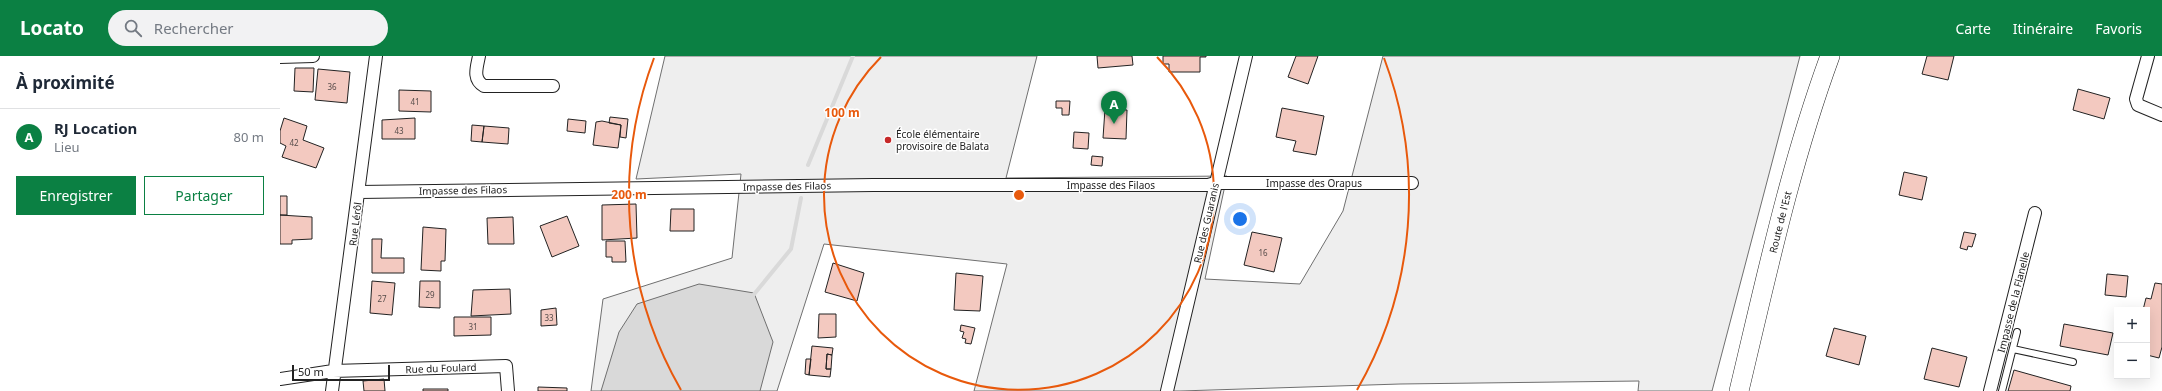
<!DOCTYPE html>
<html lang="fr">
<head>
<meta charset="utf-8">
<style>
  :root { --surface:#fff; --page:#f2f2f3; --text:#1f2937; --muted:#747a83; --line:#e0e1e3; --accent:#0b8043 }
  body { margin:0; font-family:"Noto Sans",sans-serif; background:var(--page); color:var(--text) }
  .controls { position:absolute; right:12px; bottom:12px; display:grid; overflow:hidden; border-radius:0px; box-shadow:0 4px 16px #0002 }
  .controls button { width:36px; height:36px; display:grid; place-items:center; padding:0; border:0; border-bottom:1px solid var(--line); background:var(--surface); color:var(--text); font:20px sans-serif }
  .scale { position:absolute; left:12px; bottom:10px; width:98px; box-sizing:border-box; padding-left:4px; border:2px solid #222; border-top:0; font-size:11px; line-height:14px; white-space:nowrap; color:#222; -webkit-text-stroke:3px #fff; paint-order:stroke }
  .you { position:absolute; left:960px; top:163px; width:14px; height:14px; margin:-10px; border:3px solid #fff; border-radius:50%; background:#1a73e8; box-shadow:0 0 0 6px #1a73e833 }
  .badge { display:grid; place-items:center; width:26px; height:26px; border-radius:50%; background:var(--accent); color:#fff; font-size:13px; font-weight:700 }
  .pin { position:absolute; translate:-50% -33px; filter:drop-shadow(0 1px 2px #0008) }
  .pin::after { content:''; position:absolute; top:21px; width:14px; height:12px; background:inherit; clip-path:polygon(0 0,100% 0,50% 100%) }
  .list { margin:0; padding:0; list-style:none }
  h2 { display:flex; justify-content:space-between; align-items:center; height:52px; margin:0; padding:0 16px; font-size:17px }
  h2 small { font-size:13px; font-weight:400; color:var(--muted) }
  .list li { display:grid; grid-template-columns:26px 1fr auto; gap:12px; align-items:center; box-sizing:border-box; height:56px; padding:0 16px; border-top:1px solid var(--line) }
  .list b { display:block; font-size:15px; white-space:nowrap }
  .list p { margin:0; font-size:13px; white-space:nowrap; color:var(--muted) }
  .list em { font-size:13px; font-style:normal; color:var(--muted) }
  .actions { display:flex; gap:8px; padding:12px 16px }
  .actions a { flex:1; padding:9px 0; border:1px solid var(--accent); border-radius:0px; text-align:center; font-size:14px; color:var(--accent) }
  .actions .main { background:var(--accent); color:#fff }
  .icon { flex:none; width:22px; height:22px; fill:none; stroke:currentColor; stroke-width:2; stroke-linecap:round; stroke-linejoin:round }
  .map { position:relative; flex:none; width:1882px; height:335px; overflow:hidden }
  header { display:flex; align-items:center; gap:24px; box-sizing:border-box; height:56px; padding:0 20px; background:var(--accent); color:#fff }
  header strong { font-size:19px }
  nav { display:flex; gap:22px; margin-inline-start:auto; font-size:14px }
  .search { width:280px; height:36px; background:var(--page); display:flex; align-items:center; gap:10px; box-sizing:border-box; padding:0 14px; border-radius:22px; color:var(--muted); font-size:15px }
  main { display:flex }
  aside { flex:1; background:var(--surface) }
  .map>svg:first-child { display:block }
</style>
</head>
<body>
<header>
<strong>Locato</strong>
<div class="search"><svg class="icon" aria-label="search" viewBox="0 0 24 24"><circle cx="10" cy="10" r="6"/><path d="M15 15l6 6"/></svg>Rechercher</div>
<nav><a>Carte</a><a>Itinéraire</a><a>Favoris</a></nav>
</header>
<main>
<aside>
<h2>À proximité<small></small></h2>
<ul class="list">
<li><span class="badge">A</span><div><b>RJ Location</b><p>Lieu</p></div><em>80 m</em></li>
</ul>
<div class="actions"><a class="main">Enregistrer</a><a>Partager</a></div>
</aside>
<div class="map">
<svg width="1882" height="335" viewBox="0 0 1882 335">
  <rect width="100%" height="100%" fill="#fff"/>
  <path fill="#eee" stroke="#6f6f6f" d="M385,0H757L726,122L947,120L925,223L1020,228L1063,155L1103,0H1520L1432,335H1358L1359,325L1120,328L900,335H694L727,208L544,188L497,335H311L323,243L452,202L461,118L356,123Z"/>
  <path fill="#d9d9d9" stroke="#6f6f6f" d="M419,228L474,237L493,286L480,335H321L339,276L357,248Z"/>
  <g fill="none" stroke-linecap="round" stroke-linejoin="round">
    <path stroke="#d9d9d9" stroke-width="4" d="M528,109L573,0
      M471,242L511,193L521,142"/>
  </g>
  <path fill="#f3c9c0" stroke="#222" d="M817,0H852L853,9L818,12Z
    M883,0H926V1H920V16H889V8H883Z
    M1016,0H1038L1028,28L1008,21Z
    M1647,0H1674L1668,24L1642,18Z
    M15,12H34L33,36L14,35Z
    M38,13L70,16L67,47L35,44Z
    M1798,33L1830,42L1824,63L1793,54Z
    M119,34L151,35V56L119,55Z
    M776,45H790L789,59H782V52H776Z
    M1002,52L1044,60L1036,99L1013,95L1016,85L996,81Z
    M825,53L847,54L846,83L823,82Z
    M330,61L348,63L346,82L340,81L341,69L329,67Z
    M4,62L27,70L23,84L44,92L36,112L2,101L6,90L0,87V75Z
    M135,62V83H102V64Z
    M288,63L306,65L305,77L287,75Z
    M322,65L341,69L338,92L313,89L316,66Z
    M192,69L204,70L202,86L191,85Z
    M204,70L229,72L228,88L202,86Z
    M794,76L809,77L808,93L793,92Z
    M812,100L823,101L822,110L811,109Z
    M1624,116L1647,121L1642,144L1619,139Z
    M0,140H7V159H0Z
    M356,148L357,182L322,184V149Z
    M391,153H414V175H390Z
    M0,159L32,161V183L12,184V188H0Z
    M287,160L299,190L272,201L260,170Z
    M233,161L234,188H208L207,162Z
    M143,171L166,173L165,205H161V215L141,214Z
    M972,176L1002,182L994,216L964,209Z
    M1684,176L1696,178L1692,191L1688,190L1687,194L1680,192Z
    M92,183H102L101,202H124V217H92Z
    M326,185H345L346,206H332V201H326Z
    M553,207L584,217L577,245L545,236Z
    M676,217L703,220L700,255L674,254Z
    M1827,218L1848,220L1846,241L1825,239Z
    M92,225L115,227L112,259L90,257Z
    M140,225H160V252L139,251Z
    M1875,227L1882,228V291L1879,302L1867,299V254H1863L1866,242L1871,243Z
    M230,233L231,258L191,260L193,234Z
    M276,252L277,269L261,270V254Z
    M539,258H556V281L538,282Z
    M174,261H211V279L174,280Z
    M1784,268L1833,277L1828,299L1780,290Z
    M681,269L695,272L691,288L685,287L686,283L682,282L684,276L680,275Z
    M1554,272L1586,280L1579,309L1546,300Z
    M532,290L553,292L552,299L547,298L546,313H551L550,321L529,319Z
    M1652,292L1687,301L1679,331L1644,323Z
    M547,298L552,299L551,313H546Z
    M526,303H531L529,319L525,318Z
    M1734,314L1791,330L1790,335H1728Z
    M104,323L105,335H84L83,325Z
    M258,331L287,332V335H258Z
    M143,333H168V335H143Z"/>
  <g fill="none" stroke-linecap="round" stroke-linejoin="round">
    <defs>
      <path id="lane" d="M1733,293L1793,306
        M1722,335L1737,276"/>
      <path id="street" d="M199,0C197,11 192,23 204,30H273
        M1868,0L1856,43L1858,49L1882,59
        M0,1L33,0
        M79,136L593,129H928L935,127H1132
        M0,323L53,315L226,310L228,335
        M52,335L96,0
        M887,335L966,0
        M1710,335L1755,157"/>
      <path id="primary" d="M1459,335C1486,222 1510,109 1550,0"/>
    </defs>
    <use href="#lane" stroke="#222" stroke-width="8"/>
    <use href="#street" stroke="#222" stroke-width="14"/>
    <use href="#primary" stroke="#222" stroke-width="20"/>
    <use href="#lane" stroke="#fff" stroke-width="6"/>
    <use href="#street" stroke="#fff" stroke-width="12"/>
    <use href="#primary" stroke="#fff" stroke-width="19"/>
  </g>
  <g fill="none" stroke="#e8590c" stroke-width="2">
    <path d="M877 1A195 195 0 1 1 601 1"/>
    <path d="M401 334A390 390 0 0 1 374 2M1104 2A390 390 0 0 1 1077 334"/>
  </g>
  <circle fill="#c62828" stroke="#fff" stroke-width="1.5" cx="608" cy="84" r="4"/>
  <g text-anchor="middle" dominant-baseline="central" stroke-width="3" stroke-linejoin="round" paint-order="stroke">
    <g font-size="8" fill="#564c4a">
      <text x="52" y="30">36</text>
      <text x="135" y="45">41</text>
      <text x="119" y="74">43</text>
      <text x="14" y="86">42</text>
      <text x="983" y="196">16</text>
      <text x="150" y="238">29</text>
      <text x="102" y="242">27</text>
      <text x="269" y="261">33</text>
      <text x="193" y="270">31</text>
    </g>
    <g font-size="10" fill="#222" stroke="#fff" text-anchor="start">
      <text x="616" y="78">École élémentaire<tspan x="616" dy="12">provisoire de Balata</tspan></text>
    </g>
    <g font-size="10" fill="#222" stroke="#fff">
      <text x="1034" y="127">Impasse des Orapus</text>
      <text x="831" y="129">Impasse des Filaos</text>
      <text transform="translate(507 130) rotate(-1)">Impasse des Filaos</text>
      <text transform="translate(183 134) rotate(-1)">Impasse des Filaos</text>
      <text transform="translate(1500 166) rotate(-76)">Route de l'Est</text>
      <text transform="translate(926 167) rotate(-77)">Rue des Guaranis</text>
      <text transform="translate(75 168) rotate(-83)">Rue Lérôl</text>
      <text transform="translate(1733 246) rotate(-76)">Impasse de la Flanelle</text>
      <text transform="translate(161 312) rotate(-2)">Rue du Foulard</text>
    </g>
  </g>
  <circle cx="739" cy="139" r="6" fill="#e8590c" stroke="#fff" stroke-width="2"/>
  <g font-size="12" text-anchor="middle" font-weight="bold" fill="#e8590c" stroke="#fff" stroke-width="3" stroke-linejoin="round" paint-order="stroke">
    <text x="562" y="61">100 m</text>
    <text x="349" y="143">200 m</text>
  </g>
</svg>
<div class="controls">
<button>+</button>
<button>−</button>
</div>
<div class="scale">50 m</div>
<div class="you"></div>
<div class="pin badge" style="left:834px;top:68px">A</div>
</div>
</main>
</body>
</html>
